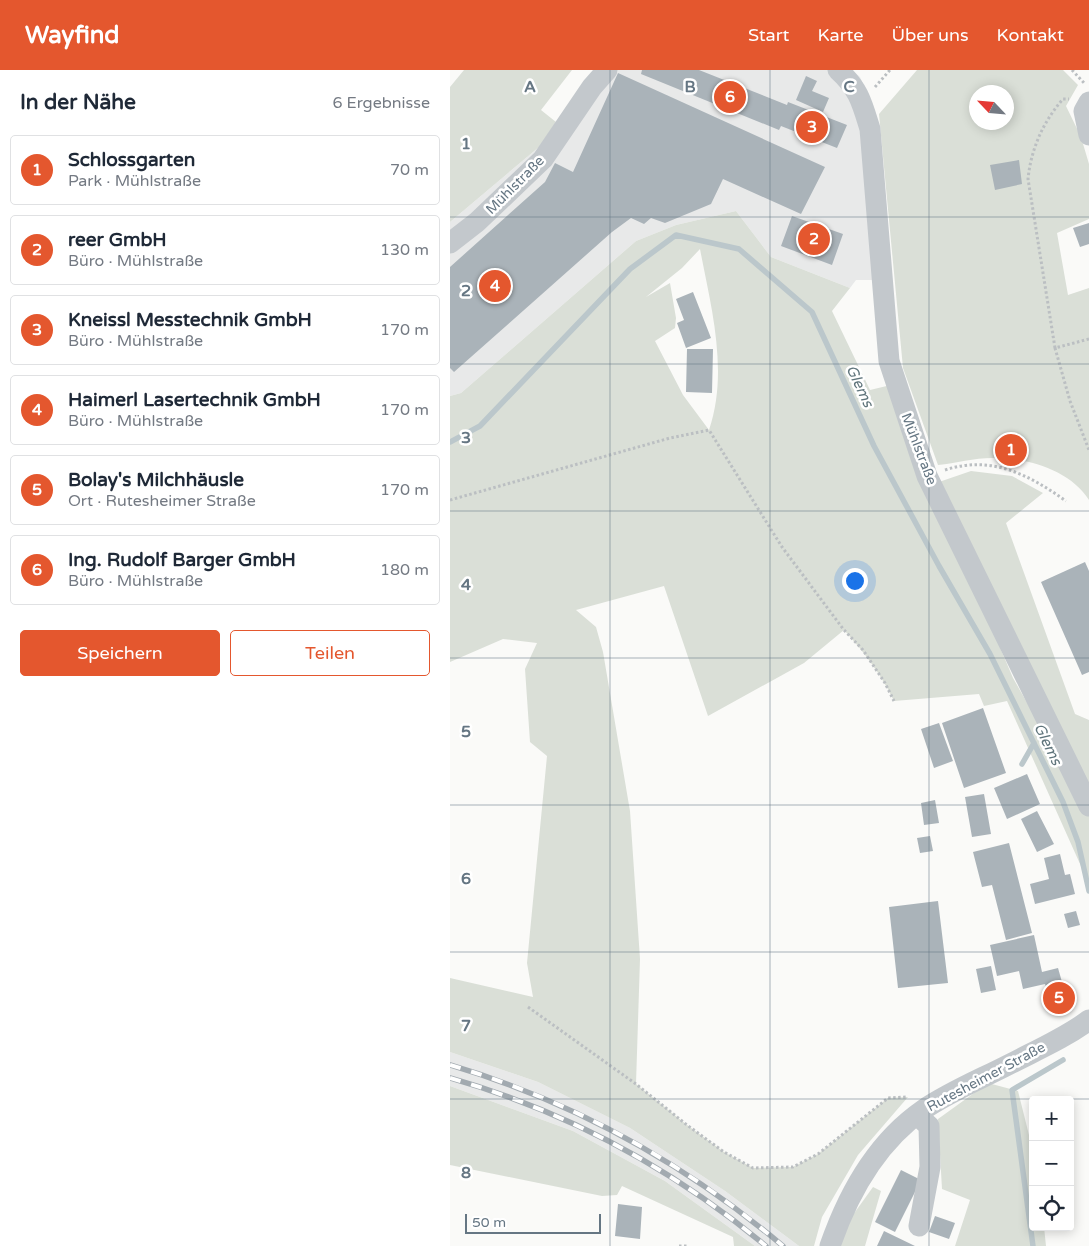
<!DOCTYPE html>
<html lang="de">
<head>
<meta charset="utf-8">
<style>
  :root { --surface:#fff; --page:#f2f2f3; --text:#1f2937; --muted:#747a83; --line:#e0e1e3; --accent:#e4572e }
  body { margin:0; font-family:"Varela Round",sans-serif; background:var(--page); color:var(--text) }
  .controls { position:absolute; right:15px; bottom:15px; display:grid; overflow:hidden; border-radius:5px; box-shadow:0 2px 12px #0003 }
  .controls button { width:45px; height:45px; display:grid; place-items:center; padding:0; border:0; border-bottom:1px solid var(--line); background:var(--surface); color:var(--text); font:25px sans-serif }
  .compass { position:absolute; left:519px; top:15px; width:45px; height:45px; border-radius:50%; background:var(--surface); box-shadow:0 2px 12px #0003; rotate:296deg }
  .scale { position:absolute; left:15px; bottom:12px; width:136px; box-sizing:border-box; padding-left:5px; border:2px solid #657683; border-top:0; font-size:14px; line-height:18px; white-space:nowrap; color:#657683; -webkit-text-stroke:4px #fff; paint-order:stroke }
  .you { position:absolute; left:404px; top:510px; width:18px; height:18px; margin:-12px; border:4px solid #fff; border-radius:50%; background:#1a73e8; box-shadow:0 0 0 8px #1a73e833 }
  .badge { display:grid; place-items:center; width:32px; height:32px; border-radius:50%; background:var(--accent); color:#fff; font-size:16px; font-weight:700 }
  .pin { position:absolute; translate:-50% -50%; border:2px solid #fff; box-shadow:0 1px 5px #0006 }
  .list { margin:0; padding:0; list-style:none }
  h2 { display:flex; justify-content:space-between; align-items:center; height:65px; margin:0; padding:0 20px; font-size:21px }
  h2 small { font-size:16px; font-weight:400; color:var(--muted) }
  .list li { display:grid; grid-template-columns:32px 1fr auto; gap:15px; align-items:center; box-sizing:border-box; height:70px; margin:0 10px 10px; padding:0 10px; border:1px solid var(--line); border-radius:5px }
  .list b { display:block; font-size:19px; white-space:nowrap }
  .list p { margin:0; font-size:16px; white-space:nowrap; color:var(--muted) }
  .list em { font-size:16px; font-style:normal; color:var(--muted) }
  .actions { display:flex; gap:10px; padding:15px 20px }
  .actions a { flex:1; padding:11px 0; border:1px solid var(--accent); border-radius:5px; text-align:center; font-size:18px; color:var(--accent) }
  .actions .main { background:var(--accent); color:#fff }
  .icon { flex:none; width:28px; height:28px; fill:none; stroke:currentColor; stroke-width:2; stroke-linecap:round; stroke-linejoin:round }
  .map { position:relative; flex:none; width:639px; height:1176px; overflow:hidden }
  header { display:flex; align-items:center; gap:30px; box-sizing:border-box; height:70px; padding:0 25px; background:var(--accent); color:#fff }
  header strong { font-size:24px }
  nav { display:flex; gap:28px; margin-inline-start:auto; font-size:18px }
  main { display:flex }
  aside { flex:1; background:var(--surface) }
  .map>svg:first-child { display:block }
</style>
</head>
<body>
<header>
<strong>Wayfind</strong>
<nav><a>Start</a><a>Karte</a><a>Über uns</a><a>Kontakt</a></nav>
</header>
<main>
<aside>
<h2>In der Nähe<small>6 Ergebnisse</small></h2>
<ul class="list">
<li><span class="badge">1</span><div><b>Schlossgarten</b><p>Park · Mühlstraße</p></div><em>70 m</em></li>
<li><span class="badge">2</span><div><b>reer GmbH</b><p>Büro · Mühlstraße</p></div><em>130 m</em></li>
<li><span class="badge">3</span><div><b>Kneissl Messtechnik GmbH</b><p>Büro · Mühlstraße</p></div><em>170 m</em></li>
<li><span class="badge">4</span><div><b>Haimerl Lasertechnik GmbH</b><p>Büro · Mühlstraße</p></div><em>170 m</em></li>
<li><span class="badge">5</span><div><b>Bolay's Milchhäusle</b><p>Ort · Rutesheimer Straße</p></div><em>170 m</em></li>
<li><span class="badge">6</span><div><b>Ing. Rudolf Barger GmbH</b><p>Büro · Mühlstraße</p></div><em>180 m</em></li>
</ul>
<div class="actions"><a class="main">Speichern</a><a>Teilen</a></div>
</aside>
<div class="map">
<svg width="639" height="1176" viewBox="0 0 639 1176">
  <rect width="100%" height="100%" fill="#fafaf8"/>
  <path fill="#e8e9e9" d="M148,0H402L410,7L422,35L433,210H406L400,218L321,187L286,141L226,155L186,171L11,323L0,326V152L89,77Z
    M0,982L88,1012L180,1058L275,1121L349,1176H305L215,1111L123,1061L0,1016Z"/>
  <path fill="#dadfd7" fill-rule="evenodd" d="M14,0H122L91,40L106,52L89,77L0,152V17Z
    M467,0H613L628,15L616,36L631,67L639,94V149L607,163L618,225L639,218V430C621,401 579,388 546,388C528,387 507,393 488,395L453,298L429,44ZM526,22H556V52H526Z
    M286,141L321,187L400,218L382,241L420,320L445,314L477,406L563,608L639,742V814L557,631L534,636L529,624L444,631C431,604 414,582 394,560L354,593L258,646L214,516L126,540L146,557L153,582L180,741L190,889L186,1014L237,1055L274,1082L303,1098L343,1097L368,1084L438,1028L458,1027L408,1085L372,1147L364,1176H349L275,1121L180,1058L88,1012L0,982V908L83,927L77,893L97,686L80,672L75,599L87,573L53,569L0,592V326L11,323L186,171L226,155ZM250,179C261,237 279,301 259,360L233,325L205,271L225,258L226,248L220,213L196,227L232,198Z
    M521,401L562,406L593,423L556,453L625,644L639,650V736L489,412Z
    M538,1013L568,1021L583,1081V1157H594L596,1176H505L520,1130L492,1119L488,1049Z
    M0,1016L123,1061L215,1111L305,1176H284L283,1167L172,1116L167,1125L152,1126L0,1095Z
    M423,1117L431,1121L415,1176H390L400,1149Z"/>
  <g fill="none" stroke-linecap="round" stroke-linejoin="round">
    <path stroke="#bbc7cb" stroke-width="5.5" d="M0,372L30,356L180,199L226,165L289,179L362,242L424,376L489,496L540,584L613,732L628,772L639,821
      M572,694L584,673
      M583,1176L562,1020L613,990"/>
  </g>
  <path fill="#aab3b9" d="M192,0H249L337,35L338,32L397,55L387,78L331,56L329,60L191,4Z
    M168,3L375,97L351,144L273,109L261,134L215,153L201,148L194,154L181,148L162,162L4,302L0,298V197L95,112L105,93L123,102Z
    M356,6L367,11L362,21L379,28L373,42L346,30Z
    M569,90L572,114L545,120L540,95Z
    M342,146L393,164L382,195L331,176Z
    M639,153V174L630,177L623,158Z
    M243,222L261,268L236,278L227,253L234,250L226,229Z
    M237,279H263L262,323L236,322Z
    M635,492L639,501V602L632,605L591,512Z
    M533,638L556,703L514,718L492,653Z
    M489,653L503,691L484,698L471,659Z
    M577,704L590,734L557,749L544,718Z
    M534,724L541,764L522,767L515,727Z
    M485,730L489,753L474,755L471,733Z
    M587,741L604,774L587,782L571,749Z
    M480,766L483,781L470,783L467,768Z
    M559,773L582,863L556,870L542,815L532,817L523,782Z
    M610,784L615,805L620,804L625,824L585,834L580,814L599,809L594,788Z
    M488,831L498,913L448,918L439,837Z
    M626,841L630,855L618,858L614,844Z
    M584,865L592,902L608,898L618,933L604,937L595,914L573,919L569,901L547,906L540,875Z
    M541,896L546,920L531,923L526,899Z
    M451,1100L471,1110L445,1162L425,1152Z
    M168,1134L192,1137L190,1169L165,1166Z
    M485,1146L505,1153L499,1169L479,1162Z
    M434,1161L465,1176H427Z"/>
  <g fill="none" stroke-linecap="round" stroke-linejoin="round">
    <path stroke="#bbbfc2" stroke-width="3" stroke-dasharray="2.5 2.5" stroke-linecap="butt" d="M622,0L635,14
      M425,17L440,0
      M639,269L605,278L620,331L639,380
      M605,278L578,109C581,79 593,52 613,29H619
      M495,400C541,385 578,404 616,431
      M0,430L220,368L259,360L332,477L394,560L413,580L435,613L444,631
      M78,937L186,1014L237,1055L274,1082L303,1098L343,1097L368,1084L438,1028L458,1027
      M229,1176H238"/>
    <path stroke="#c3c8cc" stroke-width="21" d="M388,0C409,19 412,33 420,59L439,291L477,406L639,736
      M639,32L634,41L639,65
      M0,173L27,152L93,89L142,17L157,0
      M467,1045L479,1056L480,1097L469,1156
      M380,1176C398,1124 427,1072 473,1040C499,1022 531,1009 560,994C587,980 615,968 639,950"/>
    <defs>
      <path id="rail" d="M0,995C125,1032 233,1092 333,1176
        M0,1008C116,1041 223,1099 316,1176"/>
    </defs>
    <use href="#rail" stroke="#a2aab0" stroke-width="5.5"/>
    <use href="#rail" stroke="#fff" stroke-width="4" stroke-dasharray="11" stroke-linecap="butt"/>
  </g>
  <path fill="none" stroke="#657683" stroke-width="1" stroke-opacity="0.55" d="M160,0V1176M320,0V1176M479,0V1176M0,147H639M0,294H639M0,441H639M0,588H639M0,735H639M0,882H639M0,1029H639"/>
  <g text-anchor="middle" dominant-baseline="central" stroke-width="5" stroke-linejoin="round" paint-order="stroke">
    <g font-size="14" fill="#657683" stroke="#fff">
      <text transform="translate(65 115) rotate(-45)">Mühlstraße</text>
      <text transform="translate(469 379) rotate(69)">Mühlstraße</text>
      <text transform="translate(536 1007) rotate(-28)">Rutesheimer Straße</text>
    </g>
    <g font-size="15" font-style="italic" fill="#60757c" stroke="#fff">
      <text transform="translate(410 316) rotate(65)">Glems</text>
      <text transform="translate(598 674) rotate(64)">Glems</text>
    </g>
  </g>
  <g font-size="16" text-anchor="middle" font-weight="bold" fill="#657683" stroke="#fff" stroke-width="5" stroke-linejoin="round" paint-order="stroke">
    <text x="80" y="22">A</text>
    <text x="240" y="22">B</text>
    <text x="399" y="22">C</text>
    <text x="16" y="79">1</text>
    <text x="16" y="226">2</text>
    <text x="16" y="373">3</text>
    <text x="16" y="520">4</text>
    <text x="16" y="667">5</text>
    <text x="16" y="814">6</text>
    <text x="16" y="961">7</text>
    <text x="16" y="1108">8</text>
  </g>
</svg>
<div class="controls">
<button>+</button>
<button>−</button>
<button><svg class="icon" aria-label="locate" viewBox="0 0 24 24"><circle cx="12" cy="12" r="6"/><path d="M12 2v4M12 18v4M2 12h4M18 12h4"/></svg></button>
</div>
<svg class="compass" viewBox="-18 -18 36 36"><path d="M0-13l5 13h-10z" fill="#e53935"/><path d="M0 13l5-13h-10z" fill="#747a83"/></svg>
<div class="scale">50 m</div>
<div class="you"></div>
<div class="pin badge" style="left:561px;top:380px">1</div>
<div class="pin badge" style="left:364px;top:169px">2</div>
<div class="pin badge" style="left:362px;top:57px">3</div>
<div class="pin badge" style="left:45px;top:216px">4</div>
<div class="pin badge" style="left:609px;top:928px">5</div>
<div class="pin badge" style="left:280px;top:27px">6</div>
</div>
</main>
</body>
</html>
